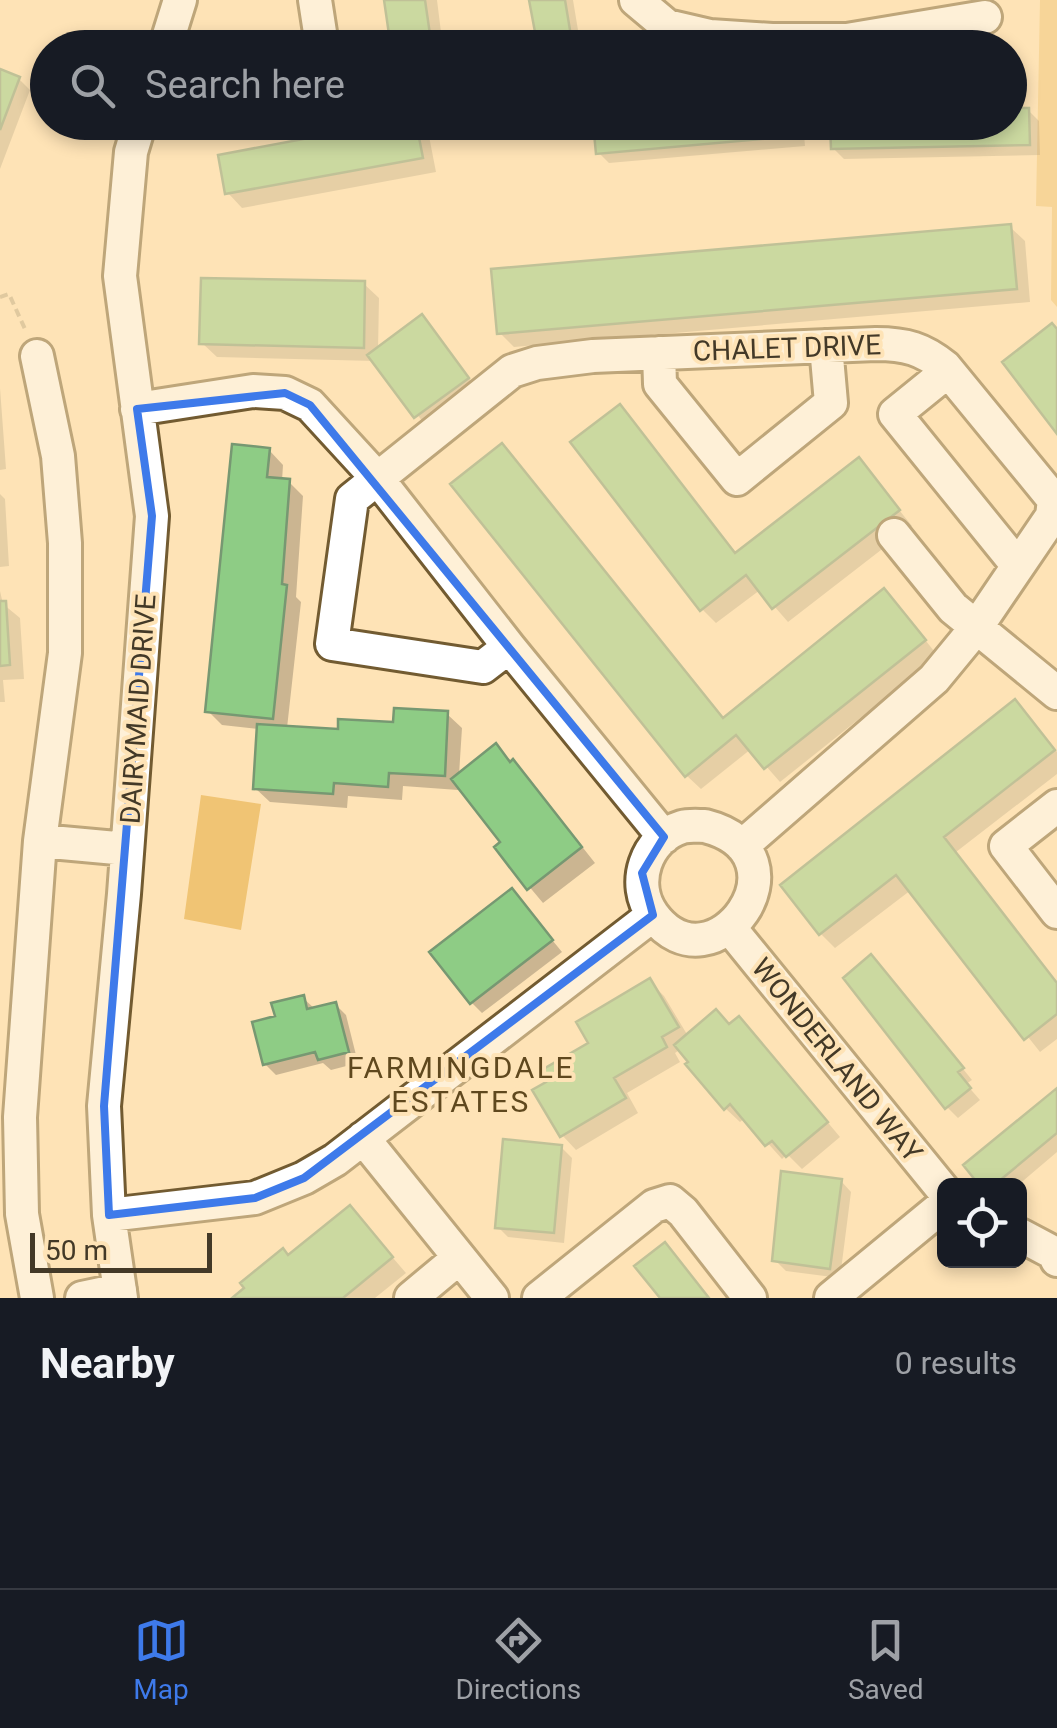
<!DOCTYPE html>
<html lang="en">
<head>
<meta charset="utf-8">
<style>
  :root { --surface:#171b24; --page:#242831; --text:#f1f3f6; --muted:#9ea1a6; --line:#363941; --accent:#3e7aea }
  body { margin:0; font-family:Roboto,sans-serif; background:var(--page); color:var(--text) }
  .controls { position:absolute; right:30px; bottom:30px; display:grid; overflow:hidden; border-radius:15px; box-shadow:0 5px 15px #0003 }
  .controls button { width:90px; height:90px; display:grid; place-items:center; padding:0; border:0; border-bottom:2px solid var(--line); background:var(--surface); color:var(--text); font:50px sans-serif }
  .scale { position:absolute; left:30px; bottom:25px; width:182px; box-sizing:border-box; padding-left:10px; border:5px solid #433927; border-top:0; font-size:28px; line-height:35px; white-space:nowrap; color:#433927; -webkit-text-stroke:8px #fee3b6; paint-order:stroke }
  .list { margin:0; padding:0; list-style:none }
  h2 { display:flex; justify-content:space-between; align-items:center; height:130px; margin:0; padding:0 40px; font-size:42px }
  h2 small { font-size:32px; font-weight:400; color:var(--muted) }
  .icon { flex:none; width:55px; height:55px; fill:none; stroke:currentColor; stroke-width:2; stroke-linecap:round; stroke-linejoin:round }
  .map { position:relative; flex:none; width:1057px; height:1298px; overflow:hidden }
  .search { position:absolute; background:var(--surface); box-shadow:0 5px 15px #0003; left:30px; right:30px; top:30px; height:110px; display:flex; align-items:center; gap:25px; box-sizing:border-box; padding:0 35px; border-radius:55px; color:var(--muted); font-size:38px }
  .sheet { height:290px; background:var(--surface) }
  nav { display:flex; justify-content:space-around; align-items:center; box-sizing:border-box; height:140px; border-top:2px solid var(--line); background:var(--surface); font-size:28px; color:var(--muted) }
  nav a { display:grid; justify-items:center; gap:5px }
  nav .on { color:var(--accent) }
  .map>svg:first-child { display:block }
</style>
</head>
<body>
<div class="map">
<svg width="1057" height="1298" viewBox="0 0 1057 1298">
  <rect width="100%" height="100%" fill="#fee3b6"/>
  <path fill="#f0c474" d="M1040,0H1057V307L1051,300L1052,207L1036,206Z
    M201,795L261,804L241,930L184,919Z"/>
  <path fill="#0003" d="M387,0H437L443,48H394Z
    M532,0H573L581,48H540Z
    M0,72L19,79L30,90L0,169Z
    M1028,110L1039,121L1040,155L844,159L833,148L1010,122V111Z
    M416,122L429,136L436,172L242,208L228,193Z
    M596,122H803L805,146L609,163L598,152Z
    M1010,227L1025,241L1030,302L514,347L500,333Z
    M364,284L379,298L378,350L432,328L478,390L427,427L375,361L217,357L202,343Z
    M0,388L6,469L0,470Z
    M620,407L737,554L859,460L912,526L788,622L760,590L716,623L702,609Z
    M269,450L283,465L282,481L289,482L303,496L296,597L301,602L287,728L340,732L447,714L462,728L459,775L496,746L527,777L595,863L543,903L497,848L503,843L458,785V790L403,786L402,800L348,796L347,808L270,802L255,788L259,729L222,725L208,711Z
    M0,494L5,499L9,566L0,567Z
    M0,591L3,604L20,618L24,679L3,680L5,702H0Z
    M898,606L938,656L780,782L751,749L701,789L686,775L724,720Z
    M1015,702L1057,752V774L956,852L1057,982V1039L1040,1052L911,890L835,948L821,934Z
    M512,891L562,952L482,1013L472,1003Z
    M881,968L972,1080L966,1084L980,1100L958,1118L947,1107Z
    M650,982L664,996L688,1036L730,1027L753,1033L840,1137L802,1169L787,1154L782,1159L745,1118L740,1122L725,1108L681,1049L675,1053L680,1062L627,1093L638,1113L576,1150L562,1135L591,1044Z
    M303,998L315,1009L335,1004L346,1015L358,1063L331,1070L323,1063L276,1075L265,1064L278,1018Z
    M1057,1091V1152L1017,1186H983Z
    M561,1147L572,1158L564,1243L508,1237L498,1227Z
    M841,1181L851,1192L840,1278L786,1271L775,1260Z
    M350,1208L406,1273L375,1298H236Z"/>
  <path fill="#8ecc85" stroke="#779872" stroke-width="2.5" d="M384,0H425L432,48H391Z
    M529,0H565L573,48H538Z
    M0,69L20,77L0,130Z
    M1010,108H1029L1030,145L831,149L830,122H1010Z
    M394,122H416L423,158L225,194L218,155Z
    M593,122H794L795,136L596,154Z
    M1011,224L1017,289L497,334L491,269Z
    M201,278L365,281L364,348L199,344Z
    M422,314L469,378L414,418L367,355Z
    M1052,323L1057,329V434L1002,362Z
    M620,404L735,553L859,457L900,510L772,609L746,575L700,611L570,442Z
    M502,443L723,718L884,588L926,640L764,769L736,735L685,777L450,484Z
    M232,444L270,448L267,477L290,479L282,584L287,585L273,719L205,712Z
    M0,601H6L10,665L0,666Z
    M1015,699L1055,750L944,837L1057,983V1014L1024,1040L896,875L819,935L780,885Z
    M394,708L448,711L445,776L389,773L388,787L334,783L333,794L253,789L257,724L338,729V719L393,722Z
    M496,743L510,762L513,759L582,847L527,890L494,847L500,842L451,779Z
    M512,888L553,940L470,1004L429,952Z
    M871,954L964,1068L958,1072L971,1088L945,1109L843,978Z
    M650,978L679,1027L662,1037L667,1047L614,1078L626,1098L560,1137L532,1090L546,1082L540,1071L588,1043L576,1022Z
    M304,995L307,1009L336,1002L349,1052L318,1060L315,1052L263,1065L252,1022L275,1016L271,1003Z
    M716,1009L729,1024L739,1016L828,1122L786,1157L772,1141L765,1146L730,1104L724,1110L685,1064L688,1062L674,1045Z
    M1057,1088V1133L993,1186H980L963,1165Z
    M503,1139L562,1145L554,1233L495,1228Z
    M781,1171L842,1179L830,1269L772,1261Z
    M350,1205L393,1257L343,1298H232L244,1288L240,1283L283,1248L288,1255Z
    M665,1242L709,1298H660L634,1266Z"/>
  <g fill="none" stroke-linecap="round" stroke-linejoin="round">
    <defs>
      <path id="minor" d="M315,0L321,39L317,48
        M636,0L667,26L710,36L772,40H847L985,17
        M165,48L180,0
        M659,353L660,384L737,479L831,403L826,346
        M948,371L895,414L1018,566
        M137,409L253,391L285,393L310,405L377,478L509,647L664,837
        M894,535L953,608L1057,693
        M509,647L483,667L332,644L352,499L512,371L537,363L593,356L876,344C906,344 923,349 945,367L1054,500L1052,516L976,628L934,679L742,846
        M1057,806L1006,846L1057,912
        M705,826C816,854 713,996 653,915C630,884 646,838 682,827C689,825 698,826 705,826Z
        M40,841L127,849
        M730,928L944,1191
        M363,1138L492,1298
        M109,1215L255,1198L304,1178L335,1160L653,915
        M1020,1235L1054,1253L1057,1260
        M37,1298L22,1214L20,1117L40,841L65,653V543L58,456L37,356
        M82,1298L120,1290
        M121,1298L109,1215L104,1106L124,894L152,516L120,276L131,152L140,122
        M411,1298L459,1258
        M539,1298L654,1206L670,1201L683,1212L750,1298
        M831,1298L944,1205"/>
    </defs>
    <use href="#minor" stroke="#725b31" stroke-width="38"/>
    <path stroke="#bda884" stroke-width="4" stroke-dasharray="8 5" stroke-linecap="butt" d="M626,48L635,35
      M0,297L9,294L25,329"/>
    <use href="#minor" stroke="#fff" stroke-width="32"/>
  </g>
  <path d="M0 0H1057V1298H0ZM285,393L310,405L664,837L642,873L653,915L304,1178L255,1198L109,1215L104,1106L152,516L137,409Z" fill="#fee3b6" fill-opacity=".55" fill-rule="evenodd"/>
  <path fill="none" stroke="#3e7aea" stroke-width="8" stroke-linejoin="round" d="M285,393L310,405L664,837L642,873L653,915L304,1178L255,1198L109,1215L104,1106L152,516L137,409Z"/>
  <g text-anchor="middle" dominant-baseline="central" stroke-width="8" stroke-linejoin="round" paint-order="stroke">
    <g font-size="28" fill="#433927" stroke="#fee3b6">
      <text transform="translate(787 348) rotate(-2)">CHALET DRIVE</text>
      <text transform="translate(138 709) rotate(-86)">DAIRYMAID DRIVE</text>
      <text transform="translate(837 1060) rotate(51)">WONDERLAND WAY</text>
    </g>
    <g font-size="30" letter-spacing="2.5" fill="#5f481e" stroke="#fee3b6">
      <text x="461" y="1067">FARMINGDALE<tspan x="461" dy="34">ESTATES</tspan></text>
    </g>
  </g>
</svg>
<div class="controls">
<button><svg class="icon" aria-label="locate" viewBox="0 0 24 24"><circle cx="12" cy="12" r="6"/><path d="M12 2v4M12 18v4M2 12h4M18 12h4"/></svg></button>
</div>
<div class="scale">50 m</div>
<div class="search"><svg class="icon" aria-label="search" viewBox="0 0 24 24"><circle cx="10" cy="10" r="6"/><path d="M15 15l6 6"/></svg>Search here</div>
</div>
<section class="sheet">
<h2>Nearby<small>0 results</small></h2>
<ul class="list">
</ul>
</section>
<nav>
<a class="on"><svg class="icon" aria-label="map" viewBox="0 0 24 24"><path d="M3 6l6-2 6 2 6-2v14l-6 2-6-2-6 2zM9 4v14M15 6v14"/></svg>Map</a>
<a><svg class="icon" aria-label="directions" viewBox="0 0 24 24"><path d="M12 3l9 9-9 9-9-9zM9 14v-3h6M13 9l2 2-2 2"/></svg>Directions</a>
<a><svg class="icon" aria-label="saved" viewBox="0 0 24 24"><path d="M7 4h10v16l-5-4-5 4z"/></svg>Saved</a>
</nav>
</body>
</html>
